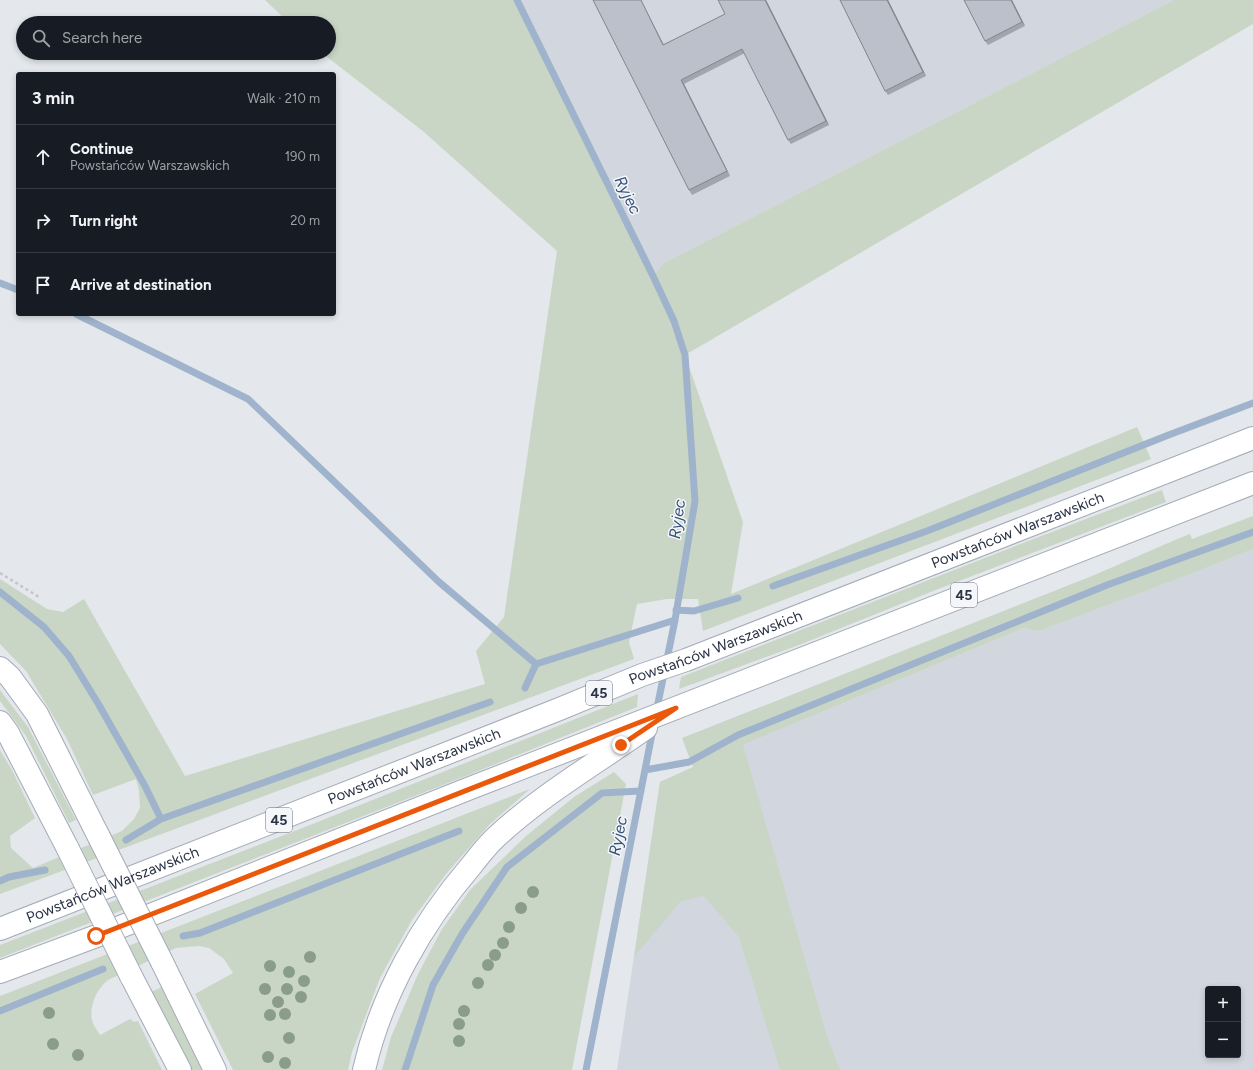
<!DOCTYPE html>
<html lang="en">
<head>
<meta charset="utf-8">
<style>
  :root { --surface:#171b24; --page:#20242c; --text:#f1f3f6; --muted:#9ea1a6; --line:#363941 }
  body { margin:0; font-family:Figtree,sans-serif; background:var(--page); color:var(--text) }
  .controls { position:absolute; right:12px; bottom:12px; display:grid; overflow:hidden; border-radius:4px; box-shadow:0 2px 6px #0003 }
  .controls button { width:36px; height:36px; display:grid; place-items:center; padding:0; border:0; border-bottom:1px solid var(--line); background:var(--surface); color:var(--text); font:20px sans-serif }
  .stop { position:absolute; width:12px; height:12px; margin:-9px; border:3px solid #ea580c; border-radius:50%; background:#fff }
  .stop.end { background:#ea580c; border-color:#fff; box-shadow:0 1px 4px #0008 }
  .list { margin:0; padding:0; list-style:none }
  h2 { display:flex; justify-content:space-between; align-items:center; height:52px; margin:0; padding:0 16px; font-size:17px }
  h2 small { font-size:13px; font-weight:400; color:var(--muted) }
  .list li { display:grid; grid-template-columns:26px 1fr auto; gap:12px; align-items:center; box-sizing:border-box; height:64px; padding:0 16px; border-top:1px solid var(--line) }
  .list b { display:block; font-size:15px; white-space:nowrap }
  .list p { margin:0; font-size:13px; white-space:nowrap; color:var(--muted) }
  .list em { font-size:13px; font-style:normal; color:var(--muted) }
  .icon { flex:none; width:22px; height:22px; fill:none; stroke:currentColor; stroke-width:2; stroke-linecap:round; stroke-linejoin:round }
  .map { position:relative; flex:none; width:1253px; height:1070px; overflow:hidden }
  .search { position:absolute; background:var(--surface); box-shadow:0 2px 6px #0003; left:16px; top:16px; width:320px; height:44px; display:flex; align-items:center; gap:10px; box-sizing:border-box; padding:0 14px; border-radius:22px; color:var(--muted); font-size:15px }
  .panel { position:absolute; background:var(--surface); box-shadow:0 2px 6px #0003; left:16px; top:72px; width:320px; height:244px; border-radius:4px }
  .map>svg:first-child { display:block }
</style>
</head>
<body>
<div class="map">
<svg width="1253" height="1070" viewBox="0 0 1253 1070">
  <rect width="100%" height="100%" fill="#e4e7ec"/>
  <path fill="#d2d6de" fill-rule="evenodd" d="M518,0H1174L664,263L653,276L630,225Z
    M1253,549V1070H617L660,782L743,745L1024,628L1039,631L1196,572ZM1208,989H1238V1055H1208Z"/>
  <path fill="#c9d6c5" d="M265,0H518L630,225L653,276L664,263L1174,0H1253V24L685,355L743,522L731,594L1137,427L1151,459L703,631L698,599H667L637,604L629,642L634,659L0,894V750L12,770L35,818L10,836L11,848L33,868L122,831L134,819L140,808L139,790L136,779L93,795L67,739L26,671L0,644V579L47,609L63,612L84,599L185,776L485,684L476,651L504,617L557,251L424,132L322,53H329V23H289Z
    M1162,490L1166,502L933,591L799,645L679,689L681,677L1023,543Z
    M1253,516V549L1196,572L1039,631L1024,628L743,745L826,1033L840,1070H780L739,937L704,896L681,901L634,957L660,782L693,767L682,738L1092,576L1182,537L1190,534L1192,539Z
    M0,690L28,727L76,820L69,823L26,736L0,701Z
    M638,694L637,707L466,776L0,958V945L310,825Z
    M614,772L626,784L572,1070H382L391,1037L418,974L442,929L470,890L526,836L574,797Z
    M530,789L489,825L446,874L412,920L380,978L352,1052L348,1070H233L195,994L233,973L224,959L209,948L199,946L176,948L108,980C97,989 89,1005 92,1020C93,1025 97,1030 100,1035L130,1019L134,1022L138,1021L162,1070H0V996Z
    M162,987L204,1070H191L151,992Z"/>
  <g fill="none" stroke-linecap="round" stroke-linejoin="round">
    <path stroke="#9fb4cc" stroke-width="7" d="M517,0L653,276L674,321L685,355L695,501L675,620L656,713
      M0,283L18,290
      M76,314L248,399L439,582L536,664L675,620
      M773,586L927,531L1166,436L1253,403
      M0,592L44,627L69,656L99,705L145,786L161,819
      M676,610L694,611L738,598
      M525,688L536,664
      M645,770L689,762L738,735L1107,585L1253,532
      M126,840L161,819L490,702
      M0,881L9,877L45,870
      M183,936L200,933L459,831
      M0,1011L103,969
      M405,1070L433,985L462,934L507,867L602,793L641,791
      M586,1070L653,729"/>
    <defs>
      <g id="primary">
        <path d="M0,668L10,677L37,714L99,837"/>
        <path d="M0,722L8,733L68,849"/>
        <path id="s1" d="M0,929L557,710L642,675L686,660L1253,438"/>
        <path d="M162,962L215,1070"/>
        <path d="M0,972L110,931L473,787L1253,483"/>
        <path d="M131,976L180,1070"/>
        <path d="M364,1070C381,995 422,923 471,866C478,857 485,848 493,840C538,797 595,764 646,728"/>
      </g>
    </defs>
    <use href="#primary" stroke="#a3abb8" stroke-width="24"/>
    <path stroke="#c2c5cb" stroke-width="2.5" stroke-dasharray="3 3" stroke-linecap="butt" d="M0,573L39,597"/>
    <use href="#primary" stroke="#fff" stroke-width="22"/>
    <defs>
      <path id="primary-bridge" d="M99,837L162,962
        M68,849L131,976"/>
    </defs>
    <use href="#primary-bridge" stroke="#a3abb8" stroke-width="24" stroke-linecap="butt"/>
    <use href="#primary-bridge" stroke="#fff" stroke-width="22"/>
  </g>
  <g fill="#899d89">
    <circle cx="533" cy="892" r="6"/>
    <circle cx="521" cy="908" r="6"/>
    <circle cx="509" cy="927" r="6"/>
    <circle cx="503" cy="943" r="6"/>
    <circle cx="495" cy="955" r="6"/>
    <circle cx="310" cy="957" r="6"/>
    <circle cx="488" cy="965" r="6"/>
    <circle cx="270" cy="966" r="6"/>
    <circle cx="289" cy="972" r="6"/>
    <circle cx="304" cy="981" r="6"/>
    <circle cx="478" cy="983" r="6"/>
    <circle cx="265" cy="989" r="6"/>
    <circle cx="287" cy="989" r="6"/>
    <circle cx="301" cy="997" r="6"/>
    <circle cx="278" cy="1002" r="6"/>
    <circle cx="464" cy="1011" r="6"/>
    <circle cx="49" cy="1013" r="6"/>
    <circle cx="285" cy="1014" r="6"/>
    <circle cx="270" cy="1015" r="6"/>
    <circle cx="459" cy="1024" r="6"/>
    <circle cx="289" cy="1038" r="6"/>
    <circle cx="459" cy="1041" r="6"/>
    <circle cx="53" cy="1044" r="6"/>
    <circle cx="78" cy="1055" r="6"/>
    <circle cx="268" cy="1057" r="6"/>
    <circle cx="285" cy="1063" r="6"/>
  </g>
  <path fill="#a1a5ae" d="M766,0L829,125L791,144L788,140L745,53L684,84L730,176L692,195L689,190L664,44Z
    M840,0H888L926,76L888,95L885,91Z
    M964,0H1012L1025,26L988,45L985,41Z"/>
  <path fill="#83868d" d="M641,0L666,49L663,45Z
    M765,0H766L829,125L826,121Z
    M887,0H888L926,76L923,72Z
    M1011,0H1012L1025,26L1022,22Z
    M681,80L684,84L730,176L727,171Z"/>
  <path fill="#bbc0ca" stroke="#83868d" d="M593,0H641L663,45L725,14L718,0H765L826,121L788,140L742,49L681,80L727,171L689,190Z
    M840,0H887L923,72L885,91Z
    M964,0H1011L1022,22L985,41Z"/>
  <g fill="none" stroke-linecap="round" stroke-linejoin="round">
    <path stroke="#ea580c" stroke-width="5" d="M96,936L676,708L621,745"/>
  </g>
  <g text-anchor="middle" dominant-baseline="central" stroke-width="3" stroke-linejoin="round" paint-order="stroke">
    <g fill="#f4f6f9" stroke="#676e7b" stroke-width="1">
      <rect x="951" y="583" width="26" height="24" rx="3"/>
      <rect x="586" y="681" width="26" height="24" rx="3"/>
      <rect x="266" y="808" width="26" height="24" rx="3"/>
    </g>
    <g font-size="14" font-weight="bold" fill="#2b3445">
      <text x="964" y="595">45</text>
      <text x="599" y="693">45</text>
      <text x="279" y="820">45</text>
    </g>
    <g font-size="15" fill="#2b3445" stroke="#f4f6f9">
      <text stroke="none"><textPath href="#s1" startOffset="1093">Powstańców Warszawskich</textPath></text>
      <text stroke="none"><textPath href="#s1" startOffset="769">Powstańców Warszawskich</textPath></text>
      <text stroke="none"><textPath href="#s1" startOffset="445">Powstańców Warszawskich</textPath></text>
      <text stroke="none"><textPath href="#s1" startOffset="121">Powstańców Warszawskich</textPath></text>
    </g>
    <g font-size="16" font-style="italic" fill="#34527a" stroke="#f4f6f9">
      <text transform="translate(628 195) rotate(64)">Ryjec</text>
      <text transform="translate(677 519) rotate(-82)">Ryjec</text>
      <text transform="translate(618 836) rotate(-79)">Ryjec</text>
    </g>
  </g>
</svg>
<div class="controls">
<button>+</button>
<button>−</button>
</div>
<div class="stop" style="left:96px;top:936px"></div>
<div class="stop end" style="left:621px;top:745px"></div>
<div class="search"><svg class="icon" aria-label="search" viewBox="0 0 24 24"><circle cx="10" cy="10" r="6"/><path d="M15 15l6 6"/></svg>Search here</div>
<section class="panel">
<h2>3 min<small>Walk · 210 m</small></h2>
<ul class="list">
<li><svg class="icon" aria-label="ahead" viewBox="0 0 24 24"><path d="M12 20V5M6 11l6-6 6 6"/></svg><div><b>Continue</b><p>Powstańców Warszawskich</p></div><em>190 m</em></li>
<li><svg class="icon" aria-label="right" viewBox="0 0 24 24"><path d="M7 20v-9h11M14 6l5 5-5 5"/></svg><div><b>Turn right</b></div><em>20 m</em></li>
<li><svg class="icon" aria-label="arrive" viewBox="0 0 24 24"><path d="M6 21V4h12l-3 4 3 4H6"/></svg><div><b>Arrive at destination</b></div></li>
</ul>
</section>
</div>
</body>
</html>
